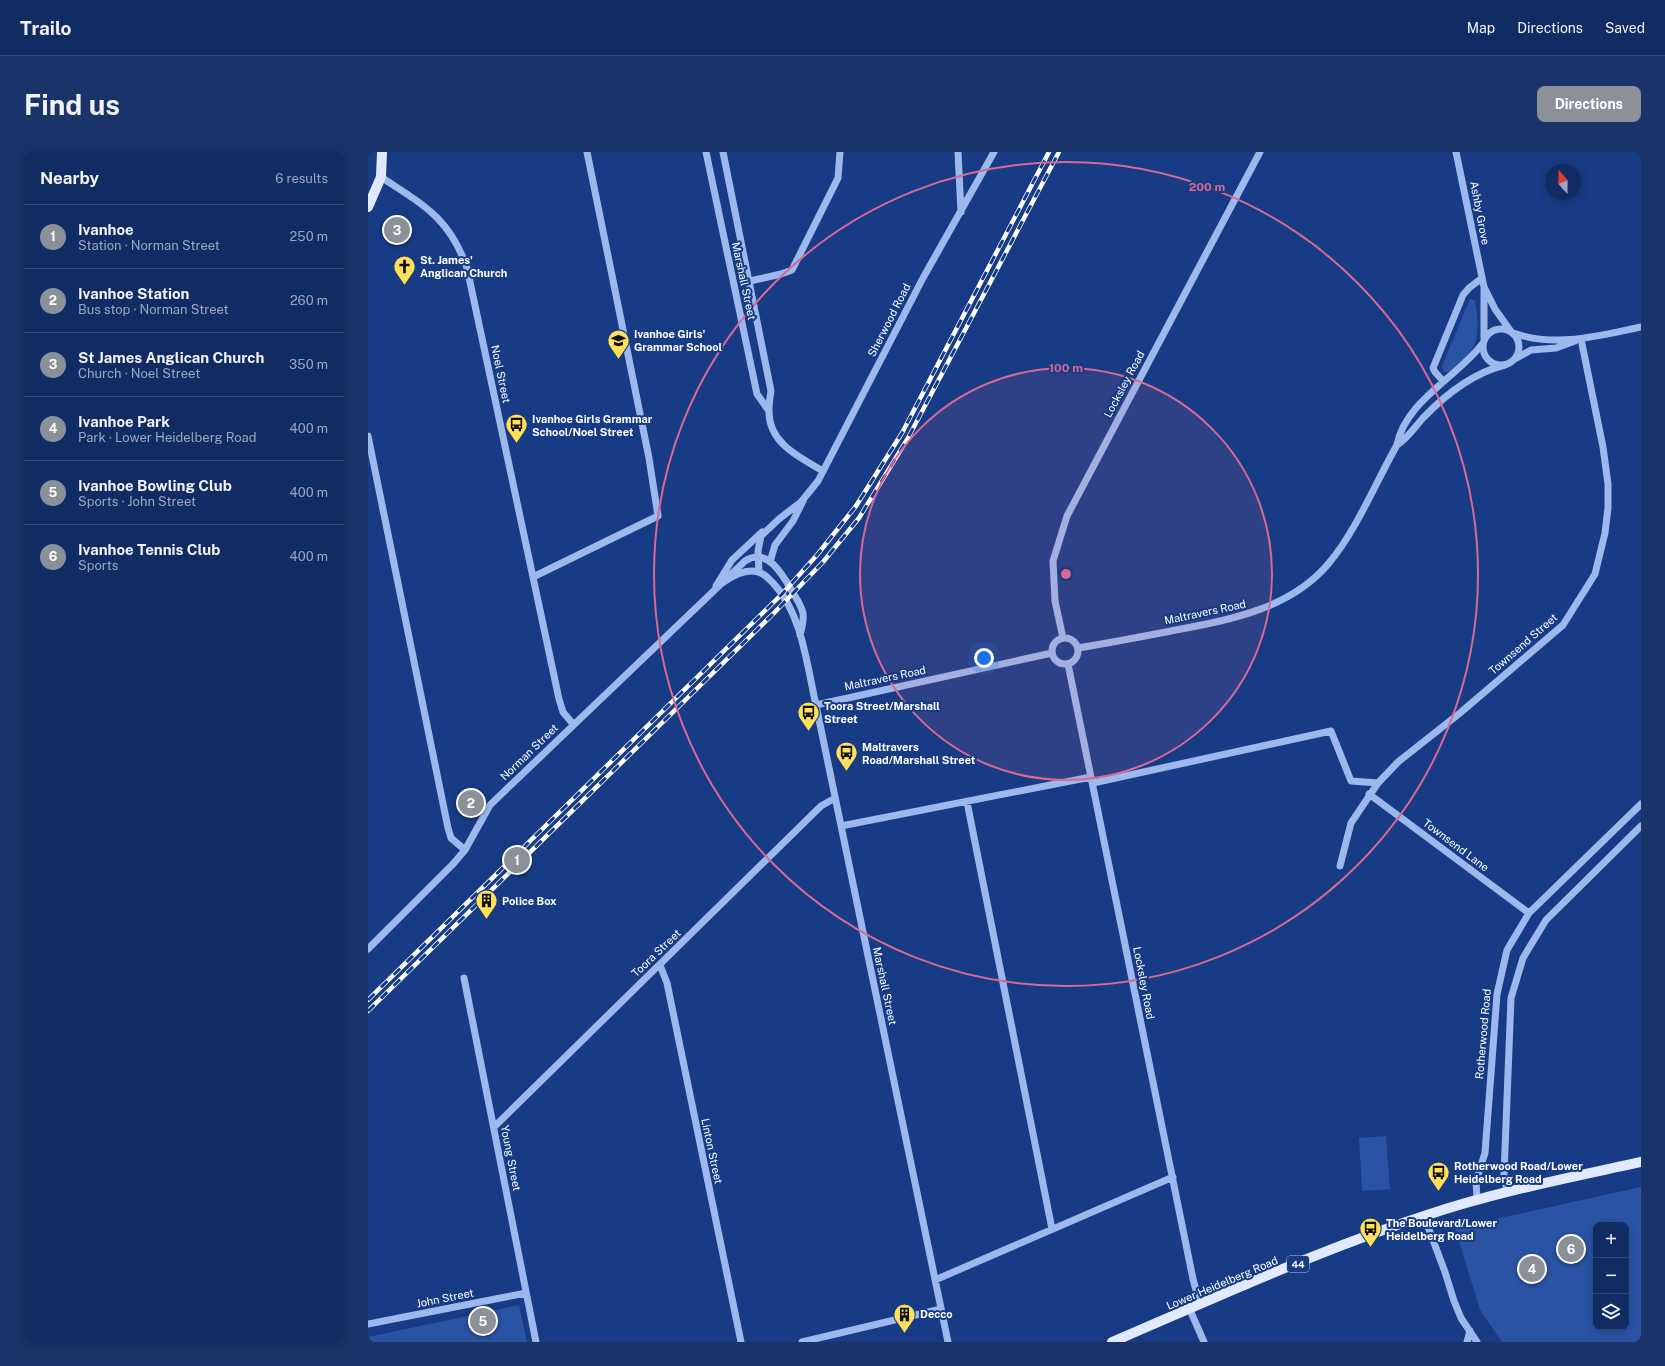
<!DOCTYPE html>
<html lang="en">
<head>
<meta charset="utf-8">
<style>
  :root { --surface:#112c63; --page:#1a3469; --text:#f1f3f6; --muted:#9ca7be; --line:#304878; --accent:#8c9099 }
  body { margin:0; font-family:"Public Sans",sans-serif; background:var(--page); color:var(--text) }
  .controls { position:absolute; right:12px; bottom:12px; display:grid; overflow:hidden; border-radius:8px; box-shadow:0 2px 10px #0003 }
  .controls button { width:36px; height:36px; display:grid; place-items:center; padding:0; border:0; border-bottom:1px solid var(--line); background:var(--surface); color:var(--text); font:20px sans-serif }
  .compass { position:absolute; left:1177px; top:12px; width:36px; height:36px; border-radius:50%; background:var(--surface); box-shadow:0 2px 10px #0003; rotate:340deg }
  .you { position:absolute; left:616px; top:506px; width:14px; height:14px; margin:-10px; border:3px solid #fff; border-radius:50%; background:#1a73e8; box-shadow:0 0 0 6px #1a73e833 }
  .badge { display:grid; place-items:center; width:26px; height:26px; border-radius:50%; background:var(--accent); color:#fff; font-size:13px; font-weight:700 }
  .pin { position:absolute; translate:-50% -50%; border:2px solid #fff; box-shadow:0 1px 4px #0006 }
  .list { margin:0; padding:0; list-style:none }
  h2 { display:flex; justify-content:space-between; align-items:center; height:52px; margin:0; padding:0 16px; font-size:17px }
  h2 small { font-size:13px; font-weight:400; color:var(--muted) }
  .list li { display:grid; grid-template-columns:26px 1fr auto; gap:12px; align-items:center; box-sizing:border-box; height:64px; padding:0 16px; border-top:1px solid var(--line) }
  .list b { display:block; font-size:15px; white-space:nowrap }
  .list p { margin:0; font-size:13px; white-space:nowrap; color:var(--muted) }
  .list em { font-size:13px; font-style:normal; color:var(--muted) }
  .icon { flex:none; width:22px; height:22px; fill:none; stroke:currentColor; stroke-width:2; stroke-linecap:round; stroke-linejoin:round }
  .map { position:relative; flex:none; width:1273px; height:1190px; overflow:hidden; border-radius:8px }
  header { display:flex; align-items:center; gap:24px; box-sizing:border-box; height:56px; padding:0 20px; background:var(--surface); border-bottom:1px solid var(--line) }
  header strong { font-size:19px }
  nav { display:flex; gap:22px; margin-inline-start:auto; font-size:14px }
  .intro { display:flex; align-items:center; justify-content:space-between; box-sizing:border-box; height:96px; padding:0 24px }
  h1 { margin:0; font-size:28px }
  .button { padding:10px 18px; border-radius:8px; background:var(--accent); color:#fff; font-size:14px; font-weight:700 }
  main { display:flex; gap:24px; padding:0 24px }
  aside { flex:1; background:var(--surface); border-radius:8px; box-shadow:0 2px 10px #0003 }
  .map>svg:first-child { display:block }
</style>
</head>
<body>
<header>
<strong>Trailo</strong>
<nav><a>Map</a><a>Directions</a><a>Saved</a></nav>
</header>
<div class="intro"><h1>Find us</h1><a class="button">Directions</a></div>
<main>
<aside>
<h2>Nearby<small>6 results</small></h2>
<ul class="list">
<li><span class="badge">1</span><div><b>Ivanhoe</b><p>Station · Norman Street</p></div><em>250 m</em></li>
<li><span class="badge">2</span><div><b>Ivanhoe Station</b><p>Bus stop · Norman Street</p></div><em>260 m</em></li>
<li><span class="badge">3</span><div><b>St James Anglican Church</b><p>Church · Noel Street</p></div><em>350 m</em></li>
<li><span class="badge">4</span><div><b>Ivanhoe Park</b><p>Park · Lower Heidelberg Road</p></div><em>400 m</em></li>
<li><span class="badge">5</span><div><b>Ivanhoe Bowling Club</b><p>Sports · John Street</p></div><em>400 m</em></li>
<li><span class="badge">6</span><div><b>Ivanhoe Tennis Club</b><p>Sports</p></div><em>400 m</em></li>
</ul>
</aside>
<div class="map">
<svg width="1273" height="1190" viewBox="0 0 1273 1190">
  <rect width="100%" height="100%" fill="#173b84"/>
  <path fill="#2a53a3" fill-rule="evenodd" d="M1102,147L1107,148C1113,185 1111,197 1081,220H1076L1074,214Z
    M1018,984L1022,1037L994,1039L991,986Z
    M1273,1035V1190H1134L1112,1158L1087,1076ZM1228,1073H1258V1175H1228Z
    M151,1153L159,1190H0V1185Z"/>
  <g fill="none" stroke-linecap="round" stroke-linejoin="round">
    <path stroke="#9cb8ec" stroke-width="7" d="M338,0L389,242L401,259
      M355,0L403,239C402,245 401,251 401,258C400,291 431,305 455,319
      M590,0L593,60
      M1088,0L1116,135L1127,157L1144,181
      M13,25C55,53 81,65 99,116L191,547L195,560L205,572
      M382,129L413,122L424,118L470,26L472,0
      M1116,136V188
      M1115 195a18 18 0 1 1 36 0a18 18 0 1 1-36 0Z
      M1145,181C1188,196 1230,184 1273,175
      M1147,207L1163,198L1188,196L1207,189
      M1075,229L1067,220L1065,216L1095,143L1101,136L1114,126
      M0,284L80,676L83,686L97,698
      M1029,293C1040,286 1046,276 1055,266C1077,243 1105,221 1137,213
      M402,410L407,393L425,369L435,349
      M391,420L390,399L393,384L411,367L433,350L450,329L555,126L626,0
      M165,425L290,364L281,306L219,0
      M353,432C363,425 377,416 390,420C396,421 400,426 405,431C434,461 439,514 448,553L580,1190
      M348,434L364,408L394,380
      M684 499a13 13 0 1 1 26 0a13 13 0 1 1-26 0Z
      M695,486L687,449L685,409L699,364L892,0
      M710,496C741,491 772,485 803,479C860,468 922,458 961,411C988,379 1008,330 1029,293C1037,249 1091,224 1115,191
      M700,512L825,1127L832,1153
      M448,553L684,501
      M725,631L963,579L983,629L1010,631
      M1001,642L1161,761
      M599,650L684,1077
      M473,674L723,625
      M972,714L983,671L1010,631L1030,610L1092,561L1195,473L1227,422L1237,381L1240,356V332L1235,295L1213,187
      M0,797L85,712L97,698L122,653L377,409C400,394 416,425 425,441C429,447 433,454 435,461C436,468 434,476 432,483
      M292,813L299,831L373,1190
      M96,826L168,1190
      M126,975L453,654L467,646
      M1139,1039L1136,1023L1143,846L1155,806L1178,768L1273,674
      M1109,1047L1108,1029L1117,1001L1129,842L1139,798L1161,761L1273,652
      M1056,1064L1077,1120L1086,1149L1093,1166L1109,1190
      M567,1128L805,1025
      M822,1158L836,1190
      M0,1172L158,1141
      M434,1190L573,1157
      M1099,1190L1102,1179"/>
    <path stroke="#e1e9ff" stroke-width="10" d="M0,55L13,25L14,0
      M744,1190C847,1146 949,1099 1056,1064C1127,1040 1200,1026 1273,1010"/>
    <defs>
      <path id="rail" d="M0,848L414,442L449,403L488,354L534,281L681,0
        M0,859L406,461L455,410L491,366L540,286L691,0"/>
    </defs>
    <use href="#rail" stroke="#fff" stroke-width="4.5"/>
    <use href="#rail" stroke="#173b84" stroke-width="3" stroke-dasharray="9" stroke-linecap="butt"/>
  </g>
  <circle cx="698" cy="422" r="206" fill="#d76994" fill-opacity=".12"/>
  <g fill="none" stroke="#d76994" stroke-width="2">
    <circle cx="698" cy="422" r="206"/>
    <circle cx="698" cy="422" r="412"/>
  </g>
  <defs>
    <symbol id="church-pin" viewBox="-11 -11 22 30"><path d="M0 17L-7.5 6A9.5 9.5 0 1 1 7.5 6Z" fill="#ffe057" stroke="#173b84"/><path d="M-1.2-6h2.4v3.5h3.3v2.4h-3.3V6h-2.4V-.1h-3.3v-2.4h3.3Z" fill="#111"/></symbol>
    <symbol id="school-pin" viewBox="-11 -11 22 30"><path d="M0 17L-7.5 6A9.5 9.5 0 1 1 7.5 6Z" fill="#ffe057" stroke="#173b84"/><path d="M0-5L7-2L0 1L-7-2ZM-4 1L0 2.5L4 1V4Q0 6-4 4Z" fill="#111"/></symbol>
    <symbol id="bus-pin" viewBox="-11 -11 22 30"><path d="M0 17L-7.5 6A9.5 9.5 0 1 1 7.5 6Z" fill="#ffe057" stroke="#173b84"/><path d="M-5-6H5V4H4V6H2V4H-2V6H-4V4H-5ZM-3.5-4V0h7V-4ZM-3.5 1.2v1.5H-2V1.2ZM2 1.2v1.5H3.5V1.2Z" fill="#111"/></symbol>
    <symbol id="building-pin" viewBox="-11 -11 22 30"><path d="M0 17L-7.5 6A9.5 9.5 0 1 1 7.5 6Z" fill="#ffe057" stroke="#173b84"/><path d="M-4-6H4V6H1V3H-1V6H-4ZM-2.5-4.3h1.7v1.8h-1.7ZM.8-4.3h1.7v1.8H.8ZM-2.5-1h1.7V.8h-1.7ZM.8-1h1.7V.8H.8Z" fill="#111"/></symbol>
  </defs>
  <g fill-rule="evenodd">
    <use href="#church-pin" x="24" y="102" width="25" height="34"/>
    <use href="#school-pin" x="238" y="176" width="25" height="34"/>
    <use href="#bus-pin" x="136" y="260" width="25" height="34"/>
    <use href="#bus-pin" x="428" y="548" width="25" height="34"/>
    <use href="#bus-pin" x="466" y="588" width="25" height="34"/>
    <use href="#building-pin" x="106" y="736" width="25" height="34"/>
    <use href="#bus-pin" x="1058" y="1008" width="25" height="34"/>
    <use href="#bus-pin" x="990" y="1064" width="25" height="34"/>
    <use href="#building-pin" x="524" y="1150" width="25" height="34"/>
  </g>
  <g text-anchor="middle" dominant-baseline="central" stroke-width="4" stroke-linejoin="round" paint-order="stroke">
    <rect fill="#173b84" stroke="#b9c4da" stroke-width="1" x="919" y="1104" width="22" height="16" rx="3"/>
    <g font-size="10" font-weight="bold" fill="#fff">
      <text x="930" y="1112">44</text>
    </g>
    <g font-size="11" fill="#fff" stroke="#173b84">
      <text transform="translate(1112 61) rotate(79)">Ashby Grove</text>
      <text transform="translate(376 129) rotate(78)">Marshall Street</text>
      <text transform="translate(521 168) rotate(-63)">Sherwood Road</text>
      <text transform="translate(133 222) rotate(78)">Noel Street</text>
      <text transform="translate(756 232) rotate(-62)">Locksley Road</text>
      <text transform="translate(837 460) rotate(-12)">Maltravers Road</text>
      <text transform="translate(1155 492) rotate(-41)">Townsend Street</text>
      <text transform="translate(517 526) rotate(-12)">Maltravers Road</text>
      <text transform="translate(161 600) rotate(-44)">Norman Street</text>
      <text transform="translate(1088 693) rotate(37)">Townsend Lane</text>
      <text transform="translate(288 801) rotate(-44)">Toora Street</text>
      <text transform="translate(776 831) rotate(79)">Locksley Road</text>
      <text transform="translate(517 834) rotate(78)">Marshall Street</text>
      <text transform="translate(1115 882) rotate(-85)">Rotherwood Road</text>
      <text transform="translate(344 999) rotate(78)">Linton Street</text>
      <text transform="translate(143 1006) rotate(79)">Young Street</text>
      <text transform="translate(854 1131) rotate(-23)">Lower Heidelberg Road</text>
      <text transform="translate(77 1146) rotate(-11)">John Street</text>
    </g>
    <g font-size="11" font-weight="bold" fill="#fff" stroke="#173b84" text-anchor="start">
      <text x="52" y="108">St. James'<tspan x="52" dy="13">Anglican Church</tspan></text>
      <text x="266" y="182">Ivanhoe Girls'<tspan x="266" dy="13">Grammar School</tspan></text>
      <text x="164" y="267">Ivanhoe Girls Grammar<tspan x="164" dy="13">School/Noel Street</tspan></text>
      <text x="456" y="554">Toora Street/Marshall<tspan x="456" dy="13">Street</tspan></text>
      <text x="494" y="595">Maltravers<tspan x="494" dy="13">Road/Marshall Street</tspan></text>
      <text x="134" y="749">Police Box</text>
      <text x="1086" y="1014">Rotherwood Road/Lower<tspan x="1086" dy="13">Heidelberg Road</tspan></text>
      <text x="1018" y="1071">The Boulevard/Lower<tspan x="1018" dy="13">Heidelberg Road</tspan></text>
      <text x="552" y="1162">Decco</text>
    </g>
  </g>
  <circle cx="698" cy="422" r="6" fill="#d76994" stroke="#173b84" stroke-width="2"/>
  <g font-size="12" text-anchor="middle" font-weight="bold" fill="#d76994" stroke="#173b84" stroke-width="4" stroke-linejoin="round" paint-order="stroke">
    <text x="839" y="39">200 m</text>
    <text x="698" y="220">100 m</text>
  </g>
</svg>
<div class="controls">
<button>+</button>
<button>−</button>
<button><svg class="icon" aria-label="layers" viewBox="0 0 24 24"><path d="M12 4l9 5-9 5-9-5zM3 14l9 5 9-5"/></svg></button>
</div>
<svg class="compass" viewBox="-18 -18 36 36"><path d="M0-13l5 13h-10z" fill="#e53935"/><path d="M0 13l5-13h-10z" fill="#9ca7be"/></svg>
<div class="you"></div>
<div class="pin badge" style="left:149px;top:708px">1</div>
<div class="pin badge" style="left:103px;top:651px">2</div>
<div class="pin badge" style="left:29px;top:78px">3</div>
<div class="pin badge" style="left:1164px;top:1117px">4</div>
<div class="pin badge" style="left:115px;top:1169px">5</div>
<div class="pin badge" style="left:1203px;top:1097px">6</div>
</div>
</main>
</body>
</html>
